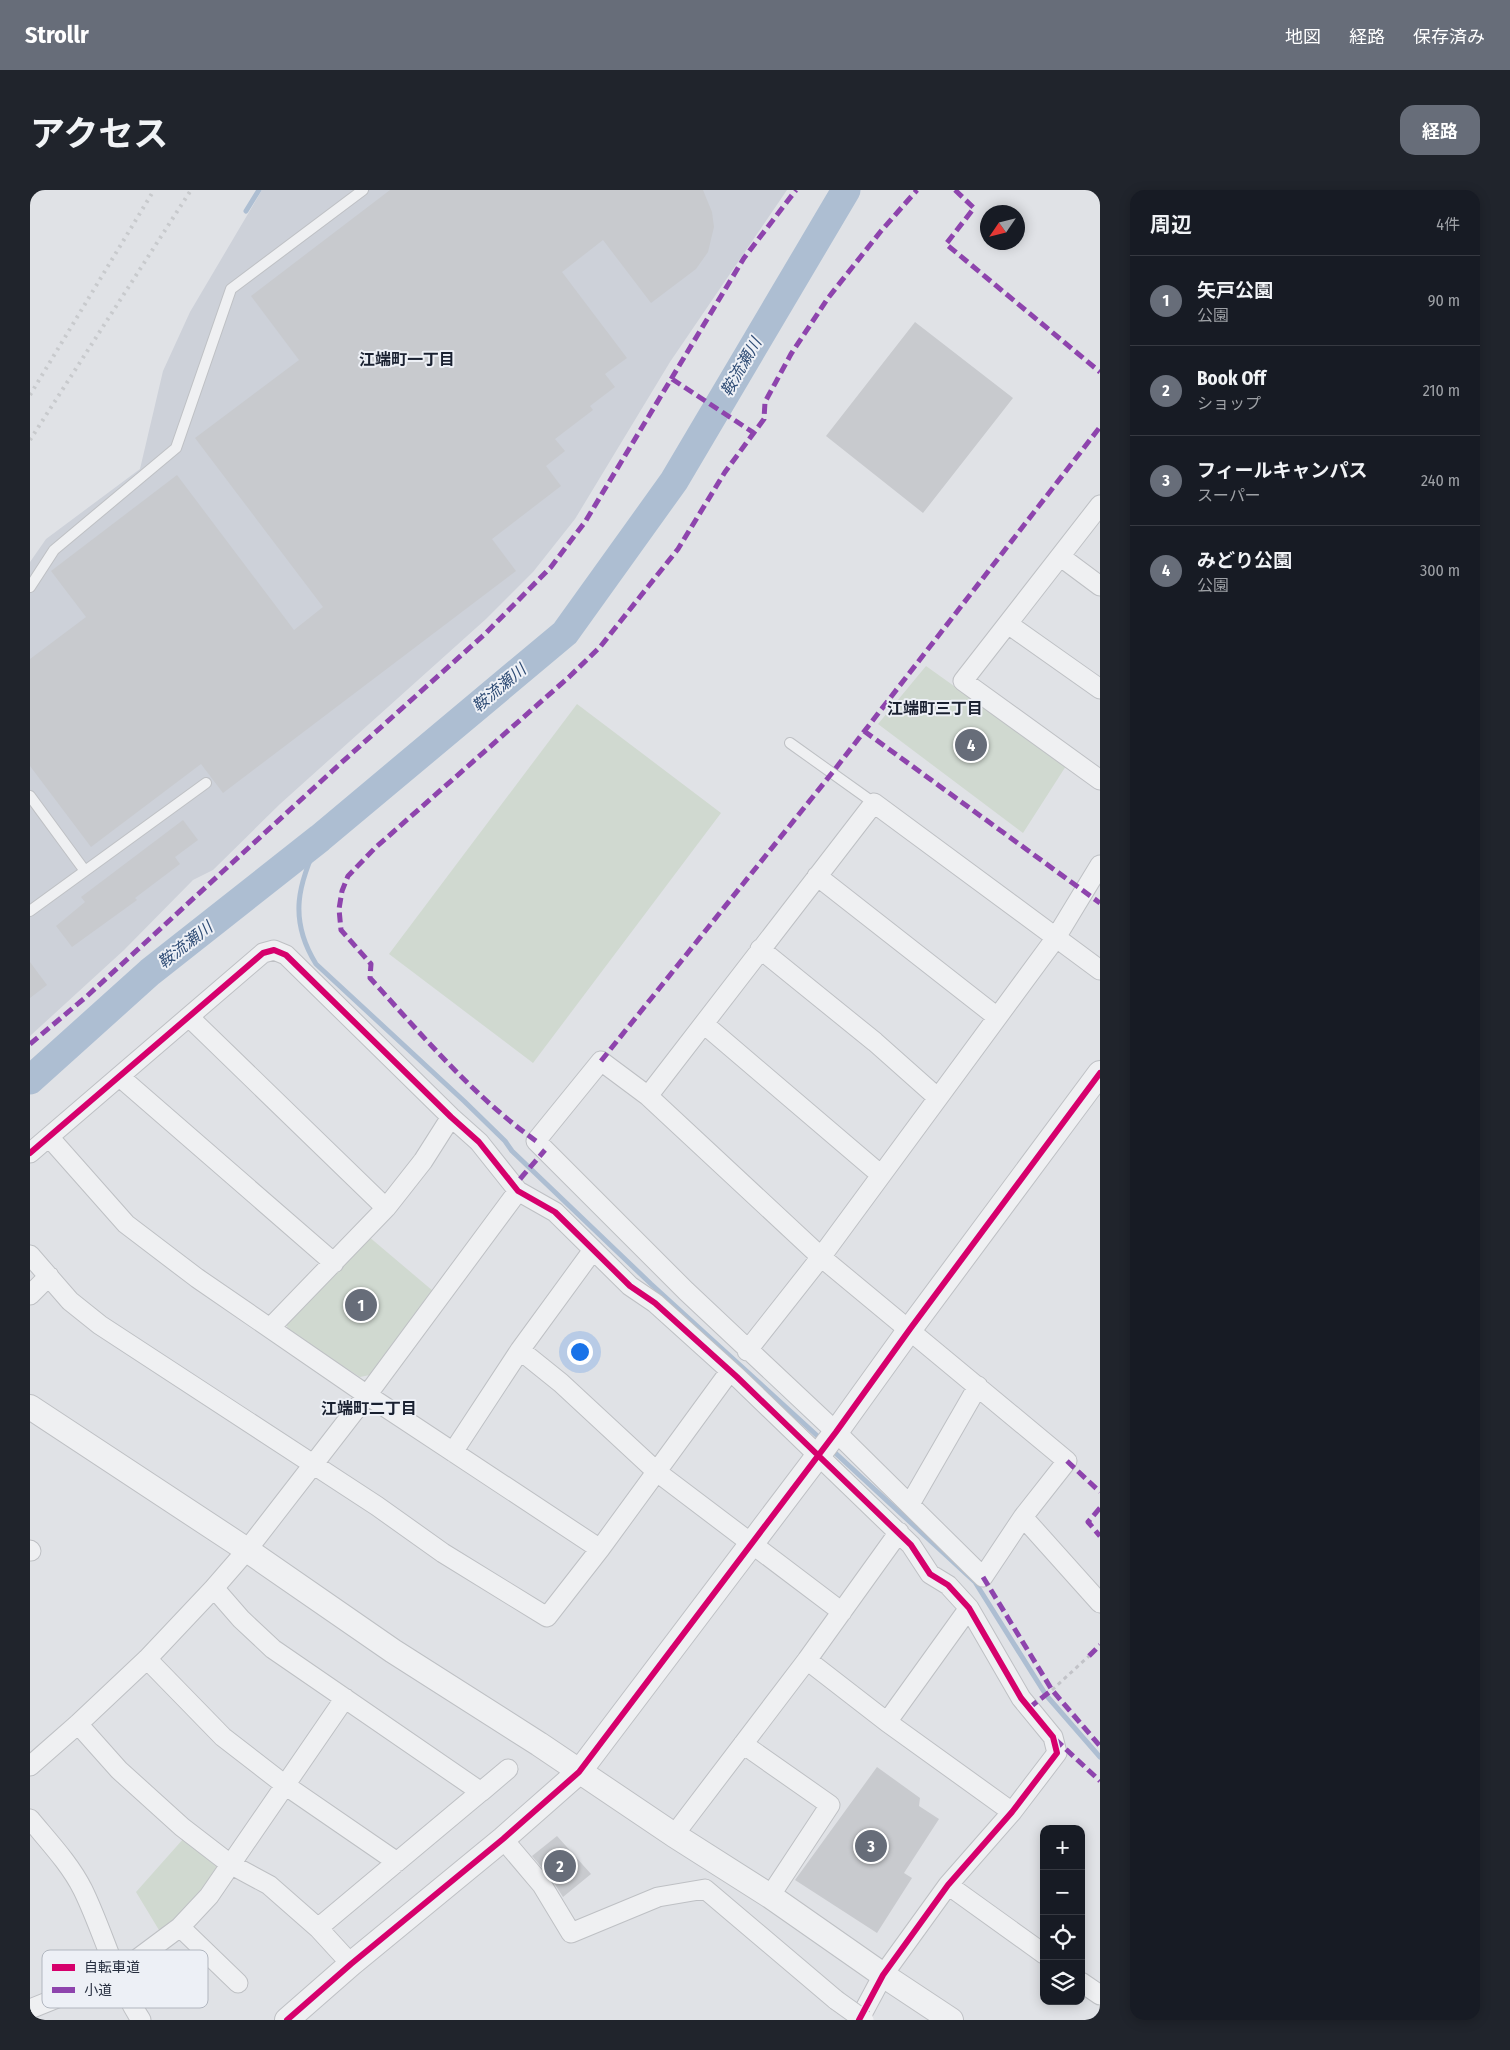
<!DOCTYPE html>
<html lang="ja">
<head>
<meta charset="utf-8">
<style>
  :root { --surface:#171b24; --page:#20242c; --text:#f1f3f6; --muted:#9ea1a6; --line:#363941; --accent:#676d79 }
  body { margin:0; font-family:"Fira Sans Condensed","Noto Sans JP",sans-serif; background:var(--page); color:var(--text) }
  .controls { position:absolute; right:15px; bottom:15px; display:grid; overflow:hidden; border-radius:10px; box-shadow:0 2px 12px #0003 }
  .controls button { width:45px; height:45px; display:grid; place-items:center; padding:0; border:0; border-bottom:1px solid var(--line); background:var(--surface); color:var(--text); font:25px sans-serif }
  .compass { position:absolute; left:950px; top:15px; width:45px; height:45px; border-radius:50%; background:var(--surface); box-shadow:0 2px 12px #0003; rotate:235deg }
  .you { position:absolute; left:549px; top:1161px; width:18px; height:18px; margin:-12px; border:4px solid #fff; border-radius:50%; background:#1a73e8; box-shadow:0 0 0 8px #1a73e833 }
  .badge { display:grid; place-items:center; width:32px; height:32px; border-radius:50%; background:var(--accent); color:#fff; font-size:16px; font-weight:700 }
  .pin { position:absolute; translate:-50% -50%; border:2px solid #fff; box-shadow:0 1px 5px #0006 }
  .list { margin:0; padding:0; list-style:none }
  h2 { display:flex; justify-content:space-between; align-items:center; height:65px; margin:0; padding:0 20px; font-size:21px }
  h2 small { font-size:16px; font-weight:400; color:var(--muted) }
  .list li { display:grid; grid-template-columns:32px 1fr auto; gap:15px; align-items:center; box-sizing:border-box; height:90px; padding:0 20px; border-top:1px solid var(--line) }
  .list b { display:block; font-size:19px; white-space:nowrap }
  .list p { margin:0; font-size:16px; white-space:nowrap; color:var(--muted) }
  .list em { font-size:16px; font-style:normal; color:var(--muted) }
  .icon { flex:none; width:28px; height:28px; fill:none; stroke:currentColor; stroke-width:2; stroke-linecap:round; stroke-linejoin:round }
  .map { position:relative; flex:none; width:1070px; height:1830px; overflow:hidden; border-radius:15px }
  header { display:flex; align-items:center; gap:30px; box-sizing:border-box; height:70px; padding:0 25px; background:var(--accent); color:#fff }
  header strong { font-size:24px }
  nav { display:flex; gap:28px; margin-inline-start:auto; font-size:18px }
  .intro { display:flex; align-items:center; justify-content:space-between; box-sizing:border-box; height:120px; padding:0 30px }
  h1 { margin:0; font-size:35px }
  .button { padding:12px 22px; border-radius:15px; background:var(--accent); color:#fff; font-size:18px; font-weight:700 }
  main { display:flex; gap:30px; padding:0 30px }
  aside { flex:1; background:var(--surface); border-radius:15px; box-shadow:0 2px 12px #0003 }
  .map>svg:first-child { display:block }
</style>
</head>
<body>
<header>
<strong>Strollr</strong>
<nav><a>地図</a><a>経路</a><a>保存済み</a></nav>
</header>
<div class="intro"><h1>アクセス</h1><a class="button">経路</a></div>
<main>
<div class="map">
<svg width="1070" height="1830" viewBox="0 0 1070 1830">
  <rect width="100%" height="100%" fill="#e0e2e6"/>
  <path fill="#cdd1d9" d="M232,0H757L640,172L545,329L503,382L456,429L250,614L183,680L163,690L94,760L0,846V372L16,349L110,279L133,181L160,122Z"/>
  <path fill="#d0d9d0" d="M896,476L1036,576L993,643L848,534Z
    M547,514L691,623L503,873L359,764Z
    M338,1046L403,1101L340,1185L330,1187L258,1142L256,1129Z
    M154,1648L189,1679L132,1745L106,1702Z"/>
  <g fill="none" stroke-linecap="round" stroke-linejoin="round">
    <path stroke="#adbed2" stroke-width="5" d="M216,21L229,0
      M290,648C268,693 258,729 286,774L434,911L475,951L482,961L621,1094L793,1251
      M801,1259L945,1392L1016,1505L1070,1567"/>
    <path stroke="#adbed2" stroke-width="29" d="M0,890L120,782L290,648L535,443L644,291L816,0"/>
  </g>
  <path fill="#c8cace" d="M360,0H673L682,22L684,37L678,62L666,79L621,113L573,50L532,82L597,168L575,184L585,197L560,216L563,220L525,249L535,261L516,276L531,296L462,349L486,381L193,603L171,574L61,657L0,576V469L56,427L21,381L147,285L264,440L293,417L165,248L269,170L221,106Z
    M885,132L983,208L893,323L796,246Z
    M153,630L168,650L145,667L150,674L105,708L107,710L42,757L26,736L55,712L51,707Z
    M0,772L17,795L0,808Z
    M847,1577L890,1608L889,1616L909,1629L874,1683L882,1688L847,1743L765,1690Z
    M527,1646L561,1684L533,1707L521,1688L502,1666Z"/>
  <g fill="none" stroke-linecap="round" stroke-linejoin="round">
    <defs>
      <path id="service" d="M0,397L24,360L146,258L201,99L333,0
        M760,553L844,613
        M0,606L55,681
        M0,721L176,593"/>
      <path id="minor" d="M1070,315L933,491L1070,590
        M1031,367L1070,396
        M978,434L1070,499
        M787,686L967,827
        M730,759L845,852L908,908
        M159,827L356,1018L240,1138
        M674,834L851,985
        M571,871L618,906L791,1067L1037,1271L993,1327L953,1387L806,1242L656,1101L506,951Z
        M90,887L304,1073
        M618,906L844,613L1070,780
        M19,947L96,1034L167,1088L337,1205L570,1359
        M0,963L233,763L244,760L256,765L421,927L449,952L488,1001L525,1022L600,1096L625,1113L707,1187L881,1355L900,1384L918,1395L939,1418L991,1508L1023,1547L1027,1563L982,1622L918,1695L853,1785L829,1830
        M356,1018L393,971L421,927
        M0,1065L40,1111L70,1135L347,1316L413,1363L517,1427L570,1359L700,1181
        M0,1105L19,1086
        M490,1160L563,1060
        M717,1161L791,1067L1025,749L1070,675
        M423,1262L490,1160L531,1193L627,1282L812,1422
        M880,1314L948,1196
        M993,1327L1070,1413
        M0,1360L1,1361
        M184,1398L211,1429L243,1459L451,1602L478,1579L288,1738
        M117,1469L193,1547L255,1595L367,1672
        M777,1470L857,1532L982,1622
        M857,1532L939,1418
        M48,1534L89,1580L152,1637L200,1674L239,1695L288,1738L321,1774
        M713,1554L800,1615L740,1706
        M0,1576L48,1534L117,1469L184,1398L217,1360L337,1205L488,1001
        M0,1629C19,1652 40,1674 53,1700C74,1743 85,1790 111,1830
        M644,1645L777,1470L869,1342
        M473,1649L512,1695L541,1743L628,1707L675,1699L806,1810
        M918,1695L1014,1764
        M150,1737L208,1793
        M1051,1792L1070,1805
        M0,1819L87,1784L150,1737L179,1706L315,1508"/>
      <path id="tertiary" d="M0,1217L217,1360L363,1461L509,1554L644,1645L740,1706L853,1785L921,1830
        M257,1830L321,1774L473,1649L549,1582L806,1242L880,1139L1070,883"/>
    </defs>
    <use href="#service" stroke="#bec0c4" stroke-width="12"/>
    <use href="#minor" stroke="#bec0c4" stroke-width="21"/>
    <use href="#tertiary" stroke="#bec0c4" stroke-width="26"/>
    <path stroke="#c2c3c8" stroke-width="3" stroke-dasharray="4 4" stroke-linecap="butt" d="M1022,1500L1059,1466"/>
    <use href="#service" stroke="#eff0f2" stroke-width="10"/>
    <use href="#minor" stroke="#eff0f2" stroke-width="19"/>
    <use href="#tertiary" stroke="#eff0f2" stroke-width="24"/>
    <path stroke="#c8cacd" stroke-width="4" stroke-dasharray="2.5 5" stroke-linecap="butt" d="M0,205L124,0
      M0,250L161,0"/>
    <defs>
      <path id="minor-bridge" d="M806,1810L834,1830"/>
    </defs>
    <use href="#minor-bridge" stroke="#bec0c4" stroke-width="21" stroke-linecap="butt"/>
    <use href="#minor-bridge" stroke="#eff0f2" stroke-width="19"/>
    <path stroke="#8e44ad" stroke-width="5" stroke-dasharray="10 5" stroke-linecap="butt" d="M925,0L944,18L916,54L1070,182
      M642,189L724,243
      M834,541L1070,713
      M0,854L56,807L311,573L455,444L521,377L555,332L714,68L766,0
      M571,871L802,583L1070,237
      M506,951C443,906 392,845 340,788L341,774L311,740L309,719L312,701L318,686L345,658L539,487L570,457L648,359L695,282L734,229L735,212L761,164L798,108L851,41L887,0
      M490,989L515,960
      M1037,1271L1070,1302
      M1070,1318L1058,1332L1070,1346
      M953,1387L1022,1500L1070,1556
      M1059,1466L1070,1455
      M999,1518L1022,1500
      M1025,1549L1070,1591"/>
    <defs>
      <path id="cycleway" d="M0,963L233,763L244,760L256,765L421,927L449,952L488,1001L525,1022L600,1096L625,1113L707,1187L881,1355L900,1384L918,1395L939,1418L991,1508L1023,1547L1027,1563L982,1622L918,1695L853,1785L829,1830
        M257,1830L321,1774L473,1649L549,1582L806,1242L880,1139L1070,883"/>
    </defs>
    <use href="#cycleway" stroke="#edf0f6" stroke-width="9"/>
    <use href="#cycleway" stroke="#d6006c" stroke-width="6"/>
  </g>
  <g text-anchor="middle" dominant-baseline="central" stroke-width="4" stroke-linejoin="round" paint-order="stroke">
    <g font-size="16" font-weight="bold" fill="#192030" stroke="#edf0f6">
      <text x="377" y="169">江端町一丁目</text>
      <text x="905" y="518">江端町三丁目</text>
      <text x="339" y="1218">江端町二丁目</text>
    </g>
    <g font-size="16" font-style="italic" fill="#2f4c75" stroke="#edf0f6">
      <text transform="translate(711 177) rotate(-60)">鞍流瀬川</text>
      <text transform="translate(469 498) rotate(-40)">鞍流瀬川</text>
      <text transform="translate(155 755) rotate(-38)">鞍流瀬川</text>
    </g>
  </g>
  <rect x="12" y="1760" width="166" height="58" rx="8" fill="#edf0f6" stroke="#b1b6bf" stroke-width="1"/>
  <rect x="22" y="1774" width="23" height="7" fill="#d6006c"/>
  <rect x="22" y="1797" width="23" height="6" fill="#8e44ad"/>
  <g font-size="14" fill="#262e3f">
    <text x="54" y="1782">自転車道</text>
    <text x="54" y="1805">小道</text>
  </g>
</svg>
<div class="controls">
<button>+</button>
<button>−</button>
<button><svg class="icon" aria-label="locate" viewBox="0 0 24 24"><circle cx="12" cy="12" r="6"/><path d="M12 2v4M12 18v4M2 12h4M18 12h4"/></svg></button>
<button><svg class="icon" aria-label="layers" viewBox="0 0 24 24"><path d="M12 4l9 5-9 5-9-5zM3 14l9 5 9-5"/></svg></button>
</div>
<svg class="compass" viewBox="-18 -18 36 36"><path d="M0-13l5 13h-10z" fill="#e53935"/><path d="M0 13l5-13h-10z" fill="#9ea1a6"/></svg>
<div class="you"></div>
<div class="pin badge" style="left:331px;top:1115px">1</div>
<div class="pin badge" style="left:530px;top:1676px">2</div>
<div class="pin badge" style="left:841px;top:1656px">3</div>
<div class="pin badge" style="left:941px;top:555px">4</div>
</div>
<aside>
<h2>周辺<small>4件</small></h2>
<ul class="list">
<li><span class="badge">1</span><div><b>矢戸公園</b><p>公園</p></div><em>90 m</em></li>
<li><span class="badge">2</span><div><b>Book Off</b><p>ショップ</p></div><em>210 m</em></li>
<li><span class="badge">3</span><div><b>フィールキャンパス</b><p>スーパー</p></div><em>240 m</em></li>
<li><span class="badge">4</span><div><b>みどり公園</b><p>公園</p></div><em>300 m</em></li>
</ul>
</aside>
</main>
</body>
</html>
